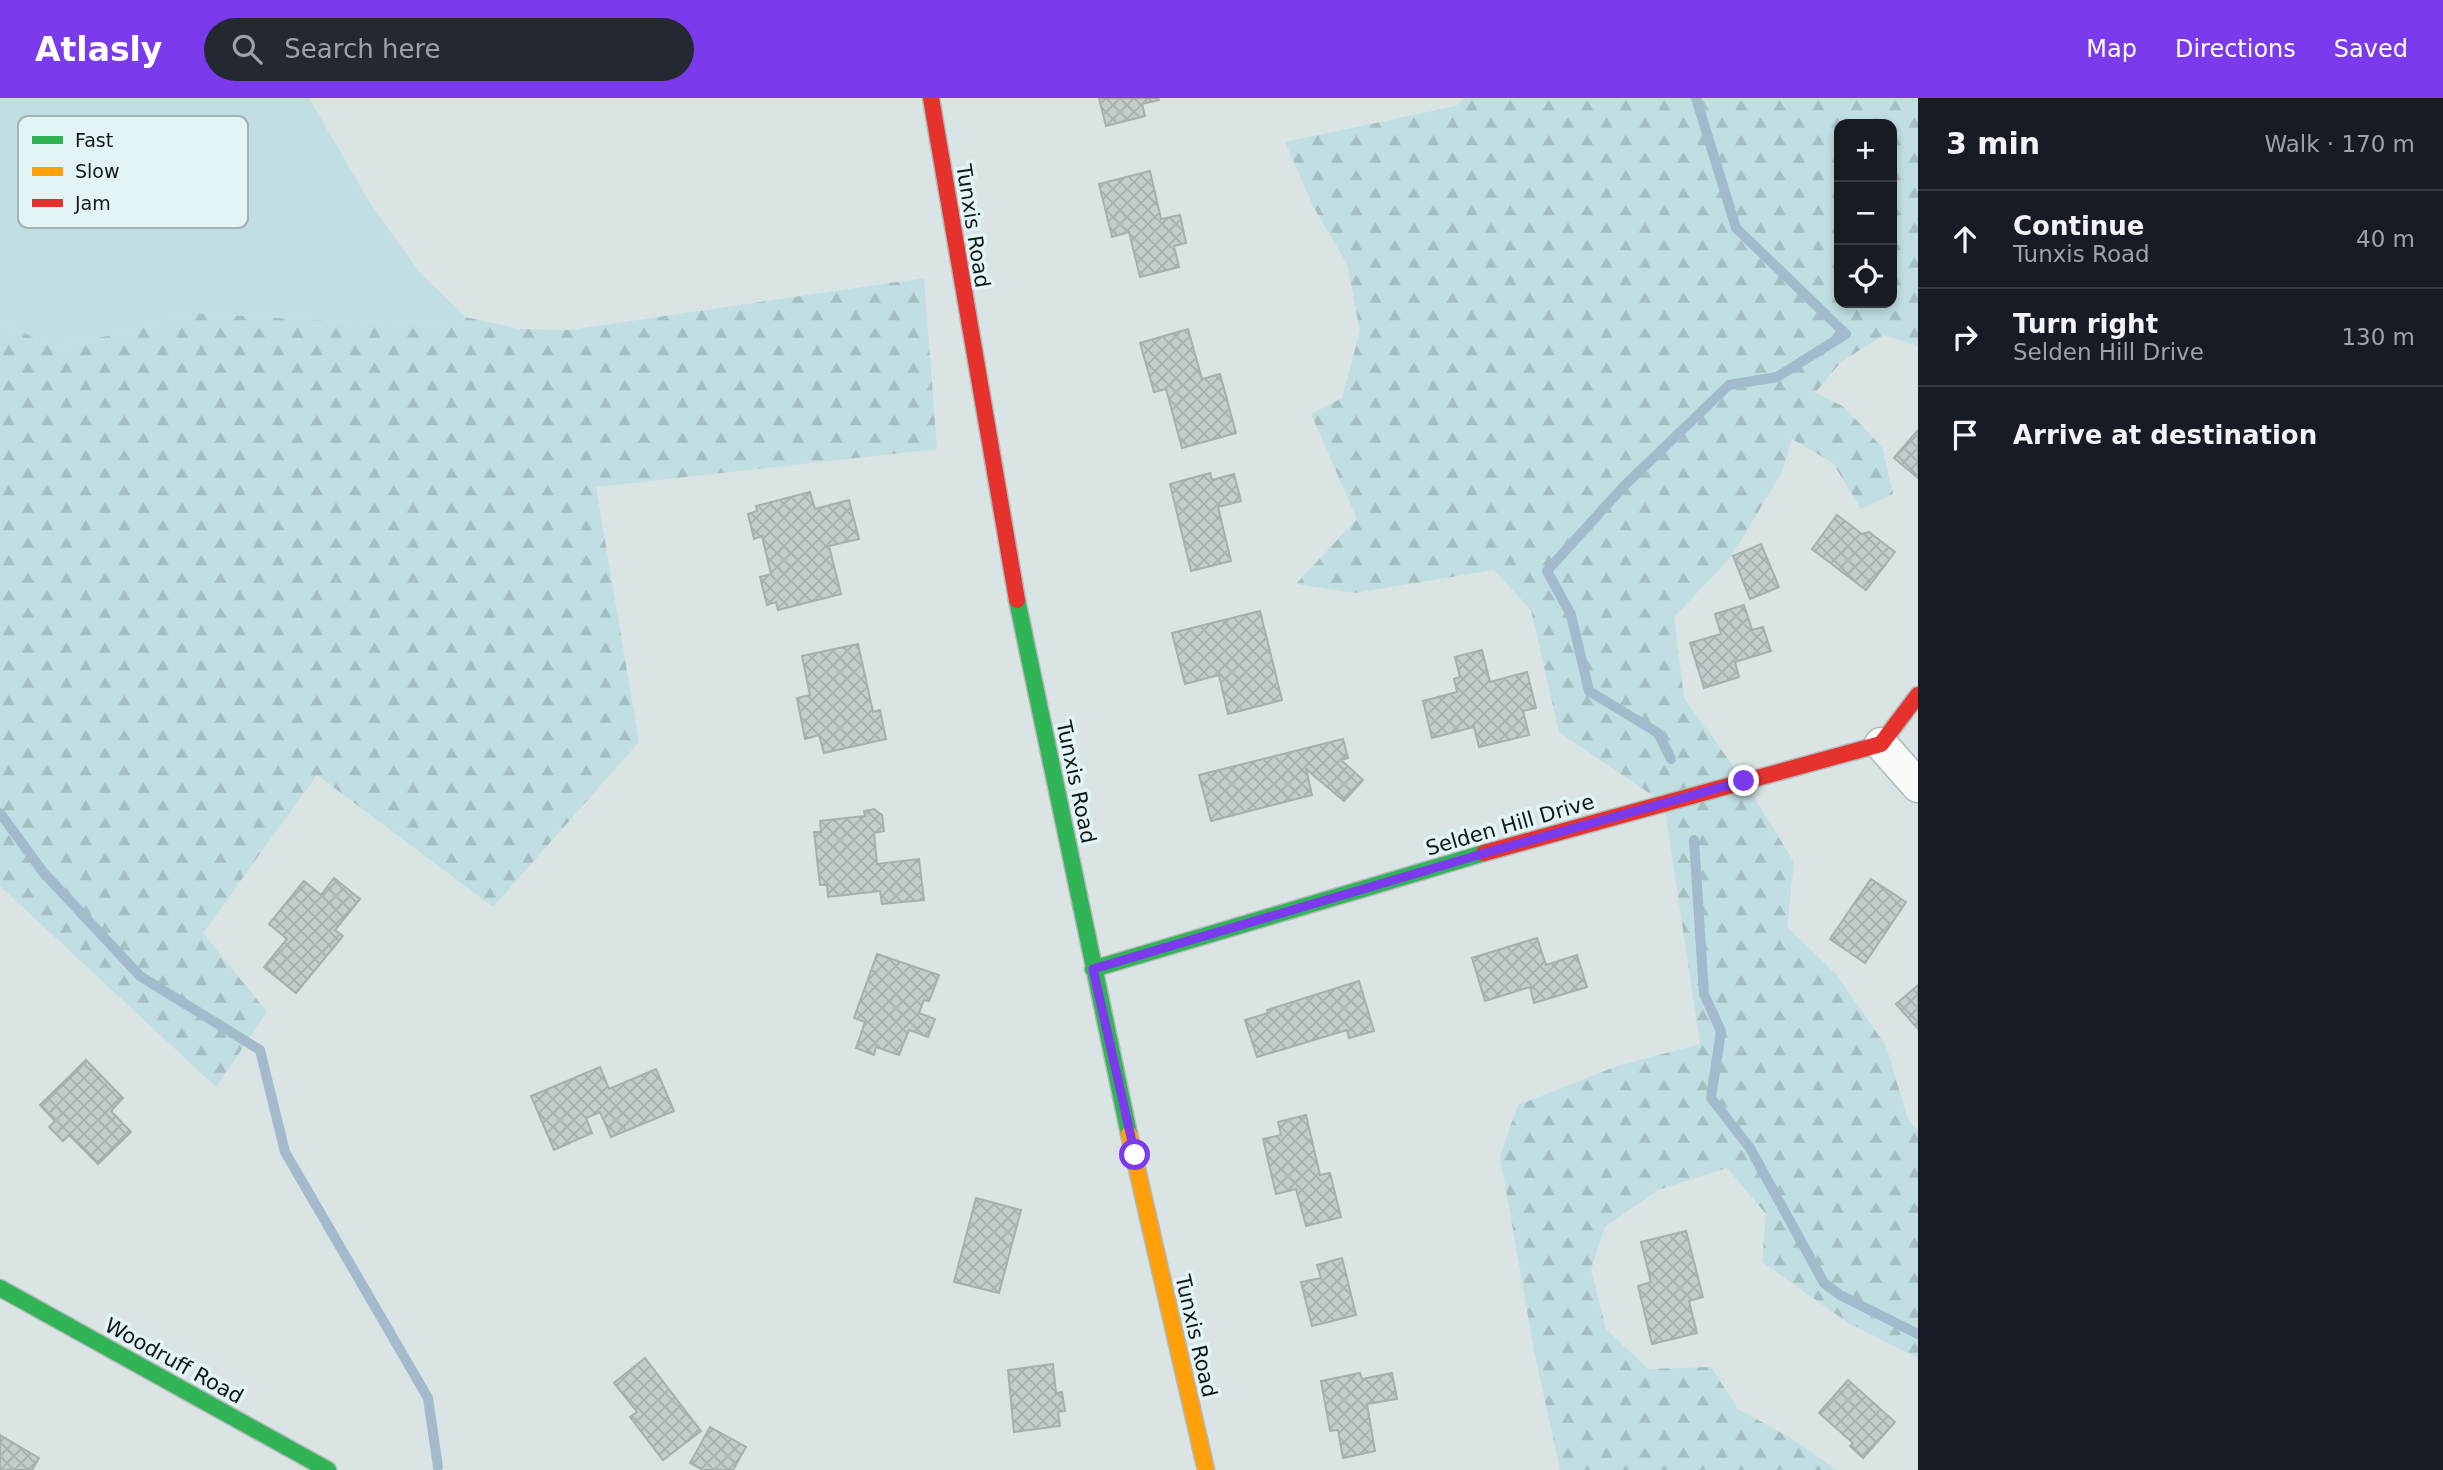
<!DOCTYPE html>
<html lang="en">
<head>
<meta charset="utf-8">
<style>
  :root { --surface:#171b24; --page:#242831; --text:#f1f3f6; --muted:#9ea1a6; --line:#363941; --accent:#7c3aed }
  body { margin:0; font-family:"DejaVu Sans",sans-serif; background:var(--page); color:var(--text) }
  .controls { position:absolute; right:21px; top:21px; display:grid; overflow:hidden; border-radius:14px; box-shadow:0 4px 10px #0003 }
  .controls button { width:63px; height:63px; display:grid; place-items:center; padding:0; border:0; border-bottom:2px solid var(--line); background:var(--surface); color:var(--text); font:35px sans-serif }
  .stop { position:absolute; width:21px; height:21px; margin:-16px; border:5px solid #7c3aed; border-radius:50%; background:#fff }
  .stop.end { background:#7c3aed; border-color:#fff; box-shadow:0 2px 7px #0008 }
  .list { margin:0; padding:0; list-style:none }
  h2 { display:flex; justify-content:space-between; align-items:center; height:91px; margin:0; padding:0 28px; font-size:30px }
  h2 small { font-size:23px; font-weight:400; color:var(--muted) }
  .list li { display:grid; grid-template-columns:46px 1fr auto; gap:21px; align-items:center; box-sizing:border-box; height:98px; padding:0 28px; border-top:2px solid var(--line) }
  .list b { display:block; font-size:26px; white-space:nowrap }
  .list p { margin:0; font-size:23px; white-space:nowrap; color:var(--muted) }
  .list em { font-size:23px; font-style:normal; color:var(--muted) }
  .icon { flex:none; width:38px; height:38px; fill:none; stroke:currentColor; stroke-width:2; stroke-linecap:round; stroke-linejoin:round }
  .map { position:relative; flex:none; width:1918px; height:1372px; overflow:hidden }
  header { display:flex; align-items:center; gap:42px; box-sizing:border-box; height:98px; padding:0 35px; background:var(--accent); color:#fff }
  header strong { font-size:33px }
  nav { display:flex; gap:38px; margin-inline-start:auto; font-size:24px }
  .search { width:490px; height:63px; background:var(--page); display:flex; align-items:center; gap:18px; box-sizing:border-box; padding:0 24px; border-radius:38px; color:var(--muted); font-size:26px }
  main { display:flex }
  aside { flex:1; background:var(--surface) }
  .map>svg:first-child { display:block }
</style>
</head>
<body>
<header>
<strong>Atlasly</strong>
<div class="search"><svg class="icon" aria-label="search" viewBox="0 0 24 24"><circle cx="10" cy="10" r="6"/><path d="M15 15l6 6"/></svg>Search here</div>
<nav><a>Map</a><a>Directions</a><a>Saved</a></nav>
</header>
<main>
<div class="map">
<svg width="1918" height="1372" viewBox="0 0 1918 1372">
  <defs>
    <pattern id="forest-firs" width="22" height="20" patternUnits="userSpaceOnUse" patternTransform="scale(1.75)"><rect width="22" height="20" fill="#c1dee2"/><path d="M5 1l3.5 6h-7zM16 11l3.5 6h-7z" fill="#a5bec1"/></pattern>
    <pattern id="building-cross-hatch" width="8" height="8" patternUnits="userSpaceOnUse" patternTransform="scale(1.75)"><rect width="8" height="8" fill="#c5cccd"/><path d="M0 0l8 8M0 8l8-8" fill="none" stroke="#a8aeaf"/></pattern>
  </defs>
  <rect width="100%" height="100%" fill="#dae4e4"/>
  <path fill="#c1dee2" d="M0,0H309L370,105L420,175L465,218L460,224L310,222L191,215L128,234L51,249L0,222Z"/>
  <path fill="url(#forest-firs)" fill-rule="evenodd" d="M1464,0H1918V248L1883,237L1840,265L1815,295L1843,308L1882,349L1893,396L1861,411L1833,365L1792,341L1782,374L1731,459L1674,519L1684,600L1744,683L1794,764L1787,829L1836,876L1886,948L1908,1021L1918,1033V1260L1847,1224L1762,1164L1766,1116L1727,1070L1658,1092L1605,1129L1591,1171L1606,1231L1648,1271L1711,1269L1738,1311L1791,1340L1837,1372H1560L1534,1252L1500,1058L1518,1007L1617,968L1700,946L1664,705L1559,634L1531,512L1494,472L1355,495L1296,486L1357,421L1311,316L1342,300L1360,233L1347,166L1313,108L1285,44L1456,8ZM1839,26H1892V205H1839Z
    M924,180L937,351L596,389L639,644L493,809L317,677L203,835L267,914L216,989L0,788V222L51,249L128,234L191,215L310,222L460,224L465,219L519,231L569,232Z"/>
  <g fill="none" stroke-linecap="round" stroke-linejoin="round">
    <path stroke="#a3bacc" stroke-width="10" d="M1671,661L1658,635L1589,593L1571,517L1547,473L1624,388L1729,287L1777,279L1846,236L1736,130L1696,0
      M0,715L43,774L140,878L260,952L285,1054L428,1300L438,1369
      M1694,742L1704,896L1721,933L1711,1000L1750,1050L1824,1185L1840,1197L1918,1236"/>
  </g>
  <path fill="url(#building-cross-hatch)" stroke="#a7aeaf" stroke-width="2" d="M1099,0H1158L1159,2L1142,6L1145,18L1106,28Z
    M1150,73L1161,121L1180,117L1186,145L1174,148L1179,169L1140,179L1129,134L1112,139L1099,86Z
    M1188,231L1202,281L1220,276L1236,335L1182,350L1166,291L1154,294L1140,245Z
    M1918,332V380L1894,360Z
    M1210,375L1212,382L1234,376L1241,403L1218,409L1231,463L1191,473L1170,386Z
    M810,394L815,411L849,402L859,441L829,448L841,496L778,512L776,504L767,507L760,479L771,476L762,438L754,441L748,416L757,413L756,408Z
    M1837,417L1862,436L1869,434L1895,454L1866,492L1812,451Z
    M1761,446L1779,489L1750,501L1733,458Z
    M1744,507L1752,532L1763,529L1771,553L1735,564L1739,579L1704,590L1690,545L1721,536L1715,516Z
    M1260,513L1282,602L1228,616L1219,577L1185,586L1172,535Z
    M858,546L873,614L880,612L886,641L824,655L819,637L805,641L797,600L810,597L802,558Z
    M1482,552L1490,584L1527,574L1536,610L1523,613L1529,637L1479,649L1474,629L1432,640L1423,603L1457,594L1454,581L1460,579L1455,559Z
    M1343,641L1348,660L1341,662L1363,682L1344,703L1306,671L1312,697L1211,723L1199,677Z
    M874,711L882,717L884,733L874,735L877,766L919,761L924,802L882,806L880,793L828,799L827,787H820L814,734H821L820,723L865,718L864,713Z
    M334,780L360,801L335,832L343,838L296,895L264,869L287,841L269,826L304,783L321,797Z
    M1871,781L1906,804L1865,865L1830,841Z
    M1537,840L1546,867L1577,857L1587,889L1534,905L1530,889L1485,903L1472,860Z
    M877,856L939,877L929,903L924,902L919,915L935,921L928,939L909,932L899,957L876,949L874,957L856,950L865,924L854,920Z
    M1359,883L1374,933L1349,940L1347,932L1257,959L1245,922L1268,915L1267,912Z
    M1918,887V931L1896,906Z
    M86,962L123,1000L111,1013L131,1034L98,1066L69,1037L63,1043L49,1029L55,1023L40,1007Z
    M600,969L609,991L656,971L674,1013L611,1039L600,1014L586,1020L592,1035L554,1052L531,998Z
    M1306,1017L1320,1077L1330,1075L1341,1119L1306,1128L1296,1091L1276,1096L1263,1041L1281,1037L1278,1024Z
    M976,1100L1021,1112L999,1195L954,1184Z
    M1686,1133L1703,1199L1689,1203L1697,1235L1652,1246L1638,1188L1651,1184L1641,1144Z
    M1342,1160L1356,1217L1312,1228L1301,1184L1321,1180L1317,1167Z
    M645,1260L701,1333L663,1362L630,1319L637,1314L614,1285Z
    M1053,1266L1056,1295L1062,1294L1065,1313L1058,1314L1060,1328L1014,1334L1008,1272Z
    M1360,1275L1362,1281L1392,1275L1397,1301L1367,1306L1375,1353L1343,1360L1338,1332L1330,1333L1321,1283Z
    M1848,1282L1895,1324L1863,1360L1850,1348L1853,1345L1819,1315Z
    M710,1329L746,1349L733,1372H703L690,1365Z
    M0,1337L39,1360L32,1372H0Z"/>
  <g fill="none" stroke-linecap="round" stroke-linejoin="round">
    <defs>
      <path id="street" d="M1881,646L1918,688"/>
      <path id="fast" d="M1017,502L1129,1036
        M1093,871L1484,755
        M0,1190L328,1372"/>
      <path id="slow" d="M1129,1036L1206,1372"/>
      <path id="jam" d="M931,0L1017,502
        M1484,755L1881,646L1918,597"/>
    </defs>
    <use href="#street" stroke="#b1b9b9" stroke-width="35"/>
    <use href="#fast" stroke="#b1b9b9" stroke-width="19"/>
    <use href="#slow" stroke="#b1b9b9" stroke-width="19"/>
    <use href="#jam" stroke="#b1b9b9" stroke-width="19"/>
    <use href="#street" stroke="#f9fbfb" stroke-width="32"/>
    <use href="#fast" stroke="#30b455" stroke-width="16"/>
    <use href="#slow" stroke="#ff9f0a" stroke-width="16"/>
    <use href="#jam" stroke="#e5322d" stroke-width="16"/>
  </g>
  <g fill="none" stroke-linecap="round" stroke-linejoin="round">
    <path stroke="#7c3aed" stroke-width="9" d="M1135,1057L1093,871L1492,753L1744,683"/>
  </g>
  <g text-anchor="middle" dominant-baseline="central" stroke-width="7" stroke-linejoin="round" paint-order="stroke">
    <g font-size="21" fill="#121818" stroke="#e3f4f6">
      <text transform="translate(973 128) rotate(81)">Tunxis Road</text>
      <text transform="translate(1076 684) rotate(78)">Tunxis Road</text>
      <text transform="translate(1510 727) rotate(-16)">Selden Hill Drive</text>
      <text transform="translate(1196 1238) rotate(77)">Tunxis Road</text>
      <text transform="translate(174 1263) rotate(29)">Woodruff Road</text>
    </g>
  </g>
  <rect x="18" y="18" width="230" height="112" rx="10" fill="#e3f4f6" stroke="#a4b2b3" stroke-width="2"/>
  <rect x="32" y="38" width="31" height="8" fill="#30b455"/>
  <rect x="32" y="69" width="31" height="9" fill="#ff9f0a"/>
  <rect x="32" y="101" width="31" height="8" fill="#e5322d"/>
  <g font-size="19" fill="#121818">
    <text x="75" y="49">Fast</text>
    <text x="75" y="80">Slow</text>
    <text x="75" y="112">Jam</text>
  </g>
</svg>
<div class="controls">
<button>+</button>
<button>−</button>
<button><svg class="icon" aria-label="locate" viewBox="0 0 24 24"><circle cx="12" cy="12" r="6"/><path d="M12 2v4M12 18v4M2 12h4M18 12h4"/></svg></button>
</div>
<div class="stop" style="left:1135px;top:1057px"></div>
<div class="stop end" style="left:1744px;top:683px"></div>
</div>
<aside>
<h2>3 min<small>Walk · 170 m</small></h2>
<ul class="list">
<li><svg class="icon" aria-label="ahead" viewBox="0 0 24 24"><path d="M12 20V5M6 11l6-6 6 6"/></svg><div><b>Continue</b><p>Tunxis Road</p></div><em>40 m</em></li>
<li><svg class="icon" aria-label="right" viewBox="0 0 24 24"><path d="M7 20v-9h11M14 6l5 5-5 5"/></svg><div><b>Turn right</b><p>Selden Hill Drive</p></div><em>130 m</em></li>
<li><svg class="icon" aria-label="arrive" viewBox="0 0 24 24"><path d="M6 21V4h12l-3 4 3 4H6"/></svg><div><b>Arrive at destination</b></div></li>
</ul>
</aside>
</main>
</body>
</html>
